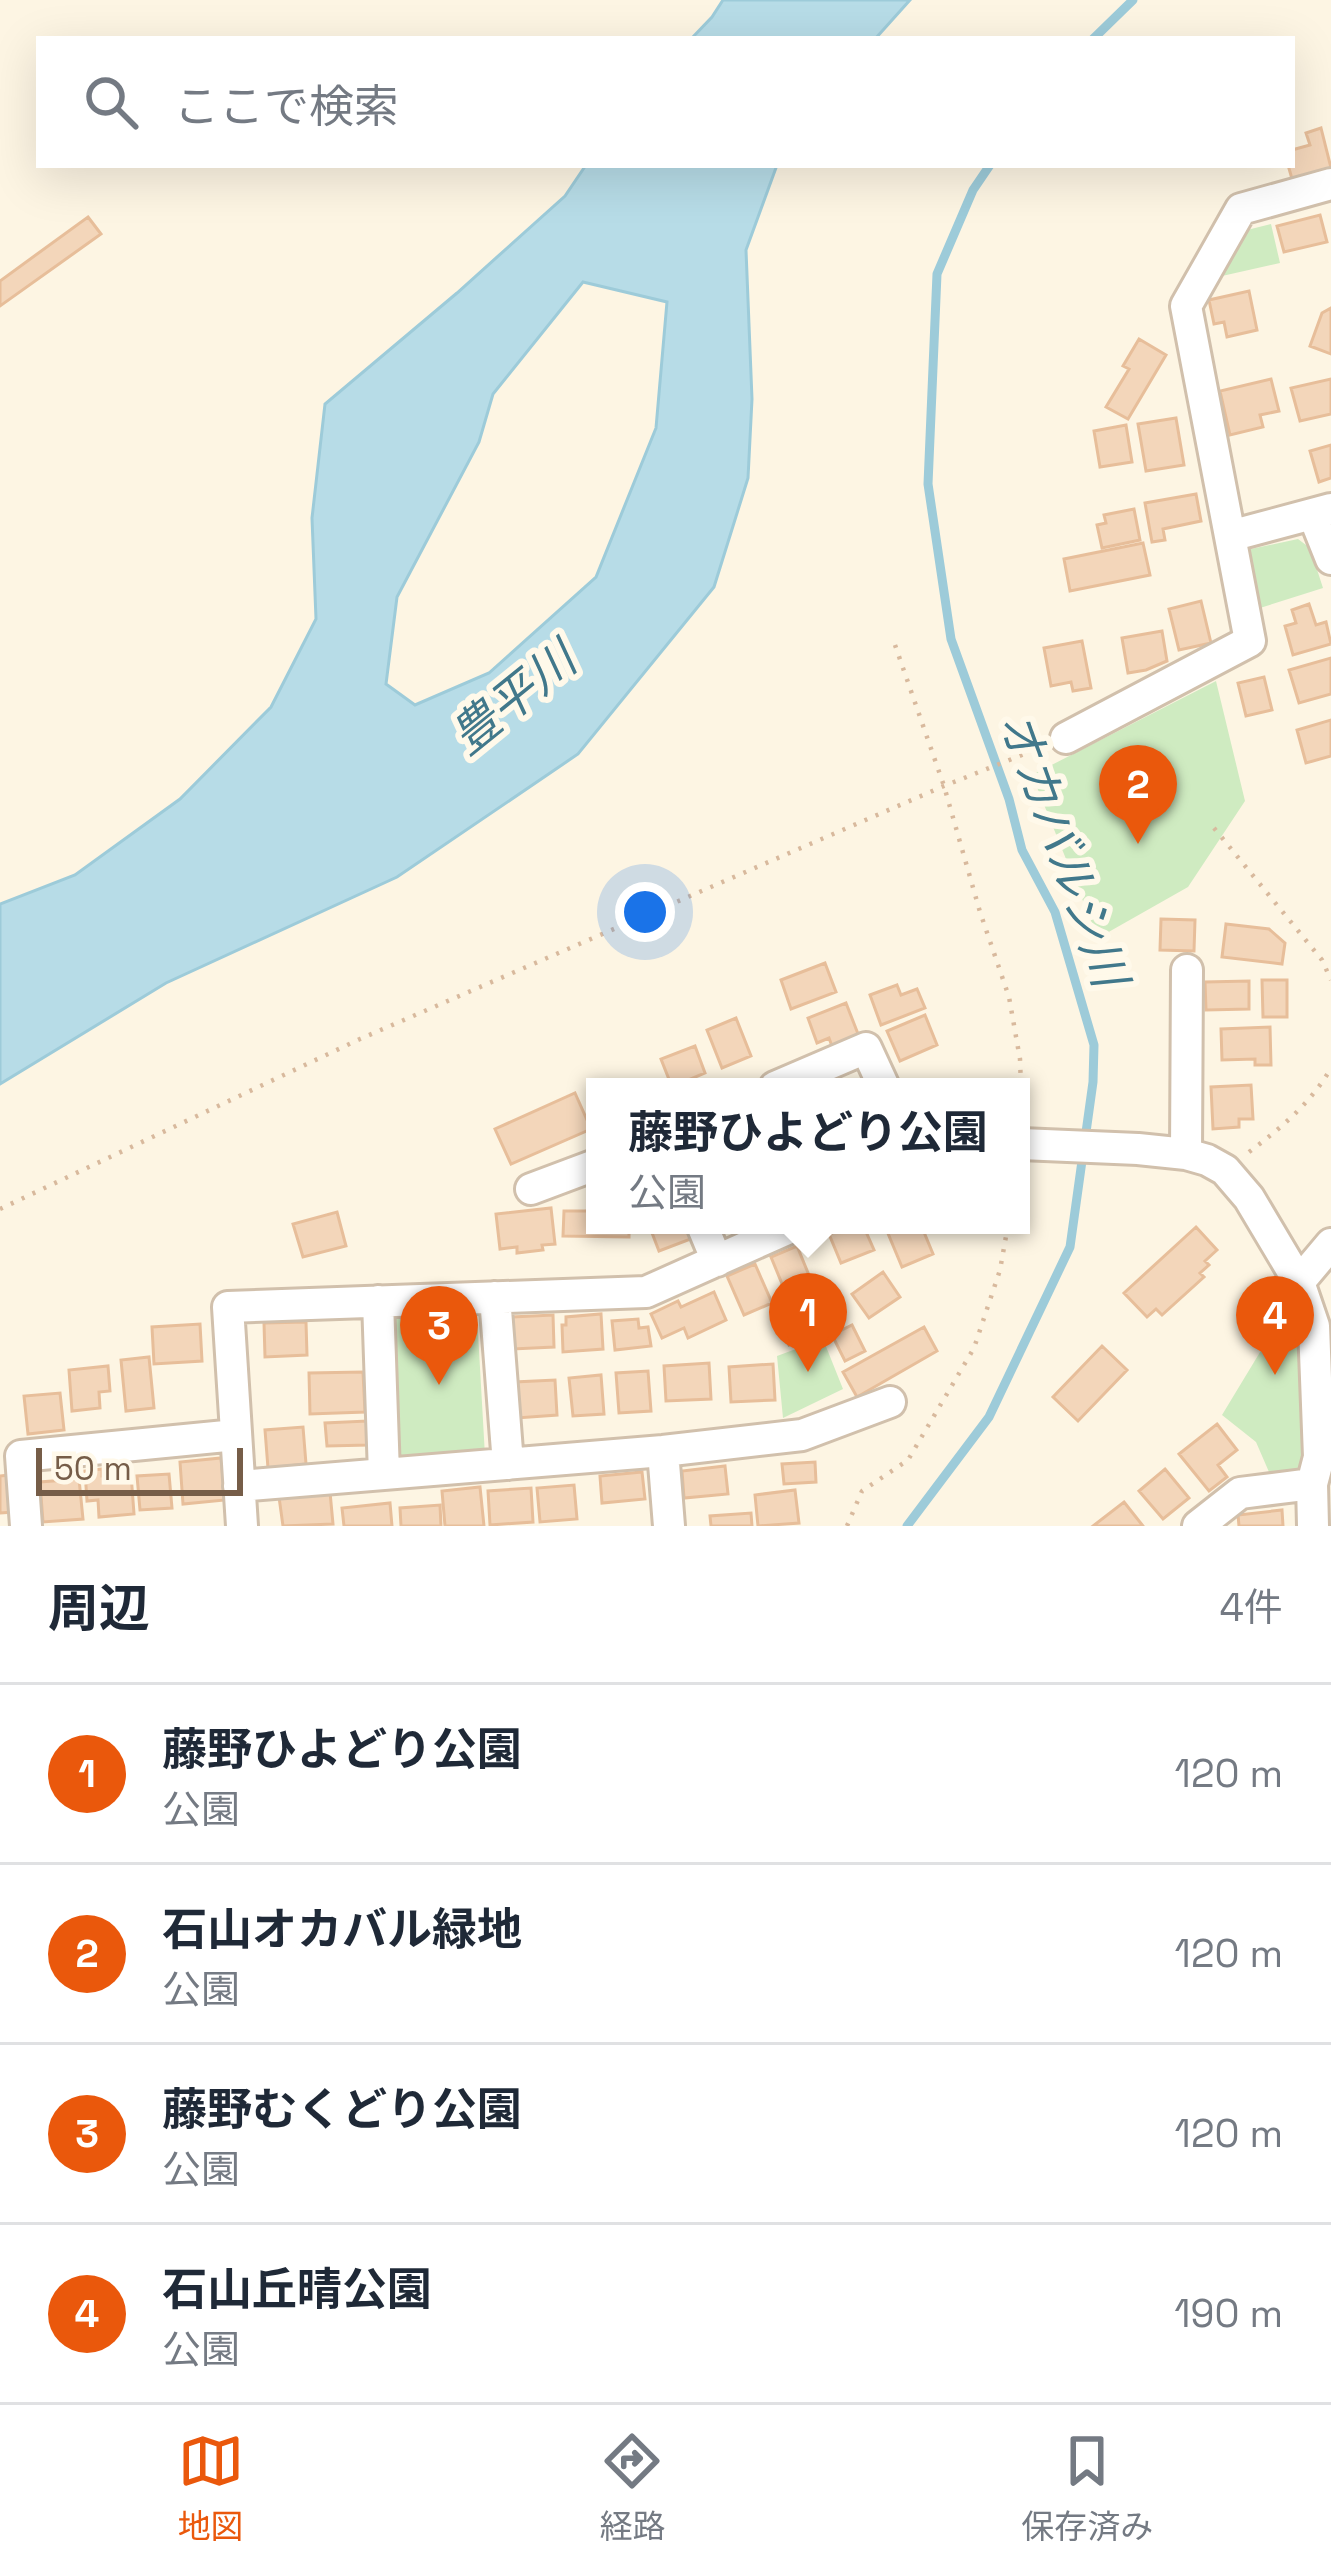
<!DOCTYPE html>
<html lang="ja">
<head>
<meta charset="utf-8">
<style>
  :root { --surface:#fff; --page:#f2f2f3; --text:#1f2937; --muted:#747a83; --line:#e0e1e3; --accent:#ea580c }
  body { margin:0; font-family:"Space Grotesk","Noto Sans JP",sans-serif; background:var(--page); color:var(--text) }
  .scale { position:absolute; left:36px; bottom:30px; width:207px; box-sizing:border-box; padding-left:12px; border:6px solid #765d48; border-top:0; font-size:33px; line-height:42px; white-space:nowrap; color:#765d48; -webkit-text-stroke:9px #fff9ea; paint-order:stroke }
  .you { position:absolute; left:645px; top:912px; width:42px; height:42px; margin:-30px; border:9px solid #fff; border-radius:50%; background:#1a73e8; box-shadow:0 0 0 18px #1a73e833 }
  .badge { display:grid; place-items:center; width:78px; height:78px; border-radius:50%; background:var(--accent); color:#fff; font-size:39px; font-weight:700 }
  .pin { position:absolute; translate:-50% -99px; filter:drop-shadow(0 3px 6px #0008) }
  .pin::after { content:''; position:absolute; top:63px; width:42px; height:36px; background:inherit; clip-path:polygon(0 0,100% 0,50% 100%) }
  .popup { position:absolute; left:586px; top:1078px; width:444px; height:156px; box-sizing:border-box; display:grid; place-content:center; border-radius:0px; background:var(--surface); filter:drop-shadow(0 3px 9px #0005); font-size:39px; white-space:nowrap; color:var(--muted) }
  .popup b { font-size:45px; color:var(--text) }
  .popup::after { content:''; position:absolute; left:50%; top:100%; margin-left:-24px; border:24px solid transparent; border-top-color:var(--surface) }
  .list { margin:0; padding:0; list-style:none }
  h2 { display:flex; justify-content:space-between; align-items:center; height:156px; margin:0; padding:0 48px; font-size:51px }
  h2 small { font-size:39px; font-weight:400; color:var(--muted) }
  .list li { display:grid; grid-template-columns:78px 1fr auto; gap:36px; align-items:center; box-sizing:border-box; height:180px; padding:0 48px; border-top:3px solid var(--line) }
  .list b { display:block; font-size:45px; white-space:nowrap }
  .list p { margin:0; font-size:39px; white-space:nowrap; color:var(--muted) }
  .list em { font-size:39px; font-style:normal; color:var(--muted) }
  .icon { flex:none; width:66px; height:66px; fill:none; stroke:currentColor; stroke-width:2; stroke-linecap:round; stroke-linejoin:round }
  .map { position:relative; flex:none; width:1331px; height:1526px; overflow:hidden }
  .search { position:absolute; background:var(--surface); box-shadow:0 12px 48px #0002; left:36px; right:36px; top:36px; height:132px; display:flex; align-items:center; gap:30px; box-sizing:border-box; padding:0 42px; border-radius:0px; color:var(--muted); font-size:45px }
  .sheet { height:876px; background:var(--surface) }
  nav { display:flex; justify-content:space-around; align-items:center; box-sizing:border-box; height:168px; border-top:3px solid var(--line); background:var(--surface); font-size:33px; color:var(--muted) }
  nav a { display:grid; justify-items:center; gap:6px }
  nav .on { color:var(--accent) }
  .map>svg:first-child { display:block }
</style>
</head>
<body>
<div class="map">
<svg width="1331" height="1526" viewBox="0 0 1331 1526">
  <rect width="100%" height="100%" fill="#fdf5e3"/>
  <path fill="#cfebc1" d="M1271,224L1280,263L1222,276L1247,230Z
    M1298,539L1310,548L1323,588L1260,608L1246,550Z
    M1216,681L1245,801L1188,887L1098,938L1032,775Z
    M393,1313L477,1315L485,1456L401,1461Z
    M1300,1324L1308,1455L1296,1472H1269L1256,1442L1222,1415L1271,1334Z
    M823,1339L843,1389L783,1418L777,1356Z"/>
  <path fill="#b7dce7" stroke="#9dcbd9" stroke-width="3" fill-rule="evenodd" d="M723,0H910L875,39H691L712,17Z
    M586,165H777L746,250L752,399L748,478L714,587L578,754L397,877L166,983L0,1084V904L75,875L180,799L271,707L316,619L312,518L325,404L457,293L565,196ZM583,282L667,302L656,428L596,577L489,673L415,705L386,684L397,597L479,442L493,394Z"/>
  <g fill="none" stroke-linecap="round" stroke-linejoin="round">
    <path stroke="#9dcbd9" stroke-width="9" d="M1093,39L1133,0
      M907,1526L989,1417L1070,1247L1093,1082L1094,1045L1055,912L1022,850L1009,799L951,639L928,484L937,274L973,190L990,165"/>
  </g>
  <path fill="#f3d6ba" stroke="#e7be9a" stroke-width="3" d="M1321,128L1331,168L1292,179L1288,165H1292V150L1310,145L1306,133Z
    M1320,215L1327,242L1284,252L1277,226Z
    M88,217L101,234L0,306V281Z
    M1249,291L1257,330L1227,337L1224,322L1214,324L1209,300Z
    M1331,308V354L1310,346L1322,313Z
    M1139,339L1166,355L1128,419L1106,407L1129,369L1123,366Z
    M1271,379L1279,411L1260,415L1263,427L1230,435L1220,391Z
    M1331,379V414L1300,421L1291,388Z
    M1176,418L1184,465L1146,471L1138,424Z
    M1126,425L1132,462L1100,467L1094,431Z
    M1331,445V478L1319,482L1310,451Z
    M1196,494L1201,521L1163,529L1165,540L1152,542L1145,503Z
    M1134,509L1140,540L1102,548L1097,525L1106,523L1104,515Z
    M1143,543L1150,575L1070,591L1064,559Z
    M1201,601L1211,643L1179,650L1169,609Z
    M1309,604L1316,625L1326,622L1331,644L1293,655L1285,626L1296,623L1292,610Z
    M1162,631L1167,661L1146,670L1128,673L1122,638Z
    M1082,641L1091,688L1073,691L1071,682L1051,686L1044,648Z
    M1331,658V694L1299,703L1289,670Z
    M1264,677L1272,710L1246,716L1238,683Z
    M1331,720V756L1306,763L1297,730Z
    M1161,919L1195,920L1194,951L1160,950Z
    M1226,924L1269,929L1285,943L1282,964L1222,957Z
    M825,963L836,992L791,1009L781,980Z
    M1262,980H1287V1017H1263Z
    M1249,981V1009L1206,1010L1205,982Z
    M897,985L901,995L917,989L925,1008L881,1025L870,995Z
    M846,1003L860,1039L833,1049L829,1038L817,1043L808,1018Z
    M925,1015L937,1045L900,1061L887,1031Z
    M736,1018L751,1056L722,1068L707,1030Z
    M1270,1027L1271,1065H1255V1059L1222,1060L1221,1029Z
    M695,1046L705,1073L672,1087L661,1059Z
    M1251,1085L1253,1119H1239V1127L1213,1129L1211,1087Z
    M575,1093L591,1129L511,1164L495,1129Z
    M588,1207H595V1225H629V1237L563,1236L564,1211H587Z
    M551,1208L555,1244L542,1245L543,1250L517,1253V1247L500,1249L496,1214Z
    M337,1212L346,1246L303,1257L293,1224Z
    M649,1225H691L696,1237L659,1251Z
    M851,1225H863L874,1250L841,1263L829,1234Z
    M901,1225H921L933,1254L902,1267L887,1231Z
    M1196,1227L1217,1250L1205,1261L1209,1265L1200,1273L1204,1277L1162,1315L1156,1309L1147,1317L1124,1293Z
    M797,1246L813,1285L787,1296L771,1257Z
    M755,1264L772,1303L744,1315L727,1276Z
    M883,1272L900,1297L869,1318L852,1294Z
    M714,1292L726,1320L688,1338L684,1328L662,1338L651,1314L678,1301L681,1307Z
    M819,1300L831,1326L789,1345L777,1319Z
    M601,1314L603,1349L563,1352L562,1325H566V1317Z
    M553,1315L554,1347L513,1349L512,1317Z
    M638,1319L639,1328L648,1327L651,1346L615,1350L612,1321Z
    M306,1322L307,1355L265,1357L264,1323Z
    M200,1324L202,1361L154,1364L152,1327Z
    M852,1325L865,1351L845,1361L832,1335Z
    M924,1327L937,1351L857,1397L843,1372Z
    M1102,1346L1127,1370L1078,1421L1053,1397Z
    M149,1357L154,1408L126,1411L121,1360Z
    M709,1363L711,1399L666,1401L664,1366Z
    M773,1364L775,1400L731,1402L729,1367Z
    M108,1366L110,1391L99,1392L100,1408L72,1411L69,1370Z
    M648,1371L651,1411L619,1413L616,1373Z
    M363,1372L365,1412L310,1414L309,1373Z
    M601,1375L604,1414L573,1416L569,1378Z
    M555,1380L557,1415L517,1418L515,1382Z
    M60,1393L64,1430L28,1434L24,1396Z
    M367,1421L368,1445L327,1446L325,1423Z
    M1217,1424L1237,1450L1218,1465L1227,1477L1209,1491L1179,1454Z
    M303,1427L306,1464L268,1468L265,1430Z
    M221,1458L225,1500L183,1504L180,1462Z
    M815,1462L816,1482L784,1484L782,1464Z
    M725,1466L728,1494L684,1498L682,1471Z
    M102,1469V1476L131,1474L134,1514L99,1517L98,1500L87,1501L85,1471Z
    M1165,1469L1189,1498L1163,1519L1139,1491Z
    M642,1472L645,1499L602,1503L600,1476Z
    M169,1474L172,1508L140,1510L137,1476Z
    M10,1475L13,1512L0,1513V1476Z
    M79,1479L83,1519L43,1522L40,1482Z
    M574,1485L577,1519L540,1522L537,1488Z
    M480,1487L484,1526H445L442,1491Z
    M531,1488L533,1522L490,1525L488,1491Z
    M795,1490L799,1523L758,1526L755,1495Z
    M330,1492L333,1524L283,1526L279,1497Z
    M1124,1502L1143,1526H1093Z
    M390,1503L392,1526H344L342,1508Z
    M440,1505L441,1526H401L400,1508Z
    M1282,1510L1283,1526H1239L1238,1515Z
    M751,1513L752,1526H711L710,1516Z"/>
  <g fill="none" stroke-linecap="round" stroke-linejoin="round">
    <defs>
      <path id="minor" d="M1313,514L1331,559
        M1230,536L1331,509
        M1066,738L1250,641L1186,306L1241,209L1331,184
        M775,1087L866,1048L884,1087
        M1021,1144L1138,1149L1186,1154L1207,1160L1225,1170L1249,1198L1299,1282L1314,1326L1319,1457L1312,1484L1313,1526
        M1186,1154L1187,970
        M531,1189L595,1165
        M702,1225L717,1261
        M1299,1282L1331,1244
        M495,1297L508,1464
        M378,1301L384,1474
        M663,1451L669,1526
        M239,1486L663,1451L802,1435L890,1402
        M26,1526L21,1456L236,1435
        M242,1526L228,1307L646,1292L796,1225
        M1198,1526L1240,1493L1312,1484"/>
    </defs>
    <use href="#minor" stroke="#d1c0ac" stroke-width="36"/>
    <path stroke="#d8b99d" stroke-width="4.5" stroke-dasharray="3 9" stroke-linecap="butt" d="M895,645L944,786L980,912L1009,997L1020,1059L1021,1087
      M1214,828L1322,960L1331,980
      M1021,1093L1022,1117
      M1249,1152C1281,1128 1311,1103 1331,1068
      M0,1209L360,1039L944,786L1042,747
      M847,1526L862,1491L908,1460L974,1348L1000,1270L1008,1225"/>
    <use href="#minor" stroke="#fff" stroke-width="30"/>
  </g>
  <g text-anchor="middle" dominant-baseline="central" stroke-width="12" stroke-linejoin="round" paint-order="stroke">
    <g font-size="48" font-style="italic" fill="#41788b" stroke="#fff9ea">
      <text transform="translate(513 698) rotate(-39)">豊平川</text>
      <text transform="translate(1063 849) rotate(70)">オカバルシ川</text>
    </g>
  </g>
</svg>
<div class="scale">50 m</div>
<div class="you"></div>
<div class="pin badge" style="left:808px;top:1372px">1</div>
<div class="popup"><b>藤野ひよどり公園</b>公園</div>
<div class="pin badge" style="left:1138px;top:844px">2</div>
<div class="pin badge" style="left:439px;top:1385px">3</div>
<div class="pin badge" style="left:1275px;top:1375px">4</div>
<div class="search"><svg class="icon" aria-label="search" viewBox="0 0 24 24"><circle cx="10" cy="10" r="6"/><path d="M15 15l6 6"/></svg>ここで検索</div>
</div>
<section class="sheet">
<h2>周辺<small>4件</small></h2>
<ul class="list">
<li><span class="badge">1</span><div><b>藤野ひよどり公園</b><p>公園</p></div><em>120 m</em></li>
<li><span class="badge">2</span><div><b>石山オカバル緑地</b><p>公園</p></div><em>120 m</em></li>
<li><span class="badge">3</span><div><b>藤野むくどり公園</b><p>公園</p></div><em>120 m</em></li>
<li><span class="badge">4</span><div><b>石山丘晴公園</b><p>公園</p></div><em>190 m</em></li>
</ul>
</section>
<nav>
<a class="on"><svg class="icon" aria-label="map" viewBox="0 0 24 24"><path d="M3 6l6-2 6 2 6-2v14l-6 2-6-2-6 2zM9 4v14M15 6v14"/></svg>地図</a>
<a><svg class="icon" aria-label="directions" viewBox="0 0 24 24"><path d="M12 3l9 9-9 9-9-9zM9 14v-3h6M13 9l2 2-2 2"/></svg>経路</a>
<a><svg class="icon" aria-label="saved" viewBox="0 0 24 24"><path d="M7 4h10v16l-5-4-5 4z"/></svg>保存済み</a>
</nav>
</body>
</html>
